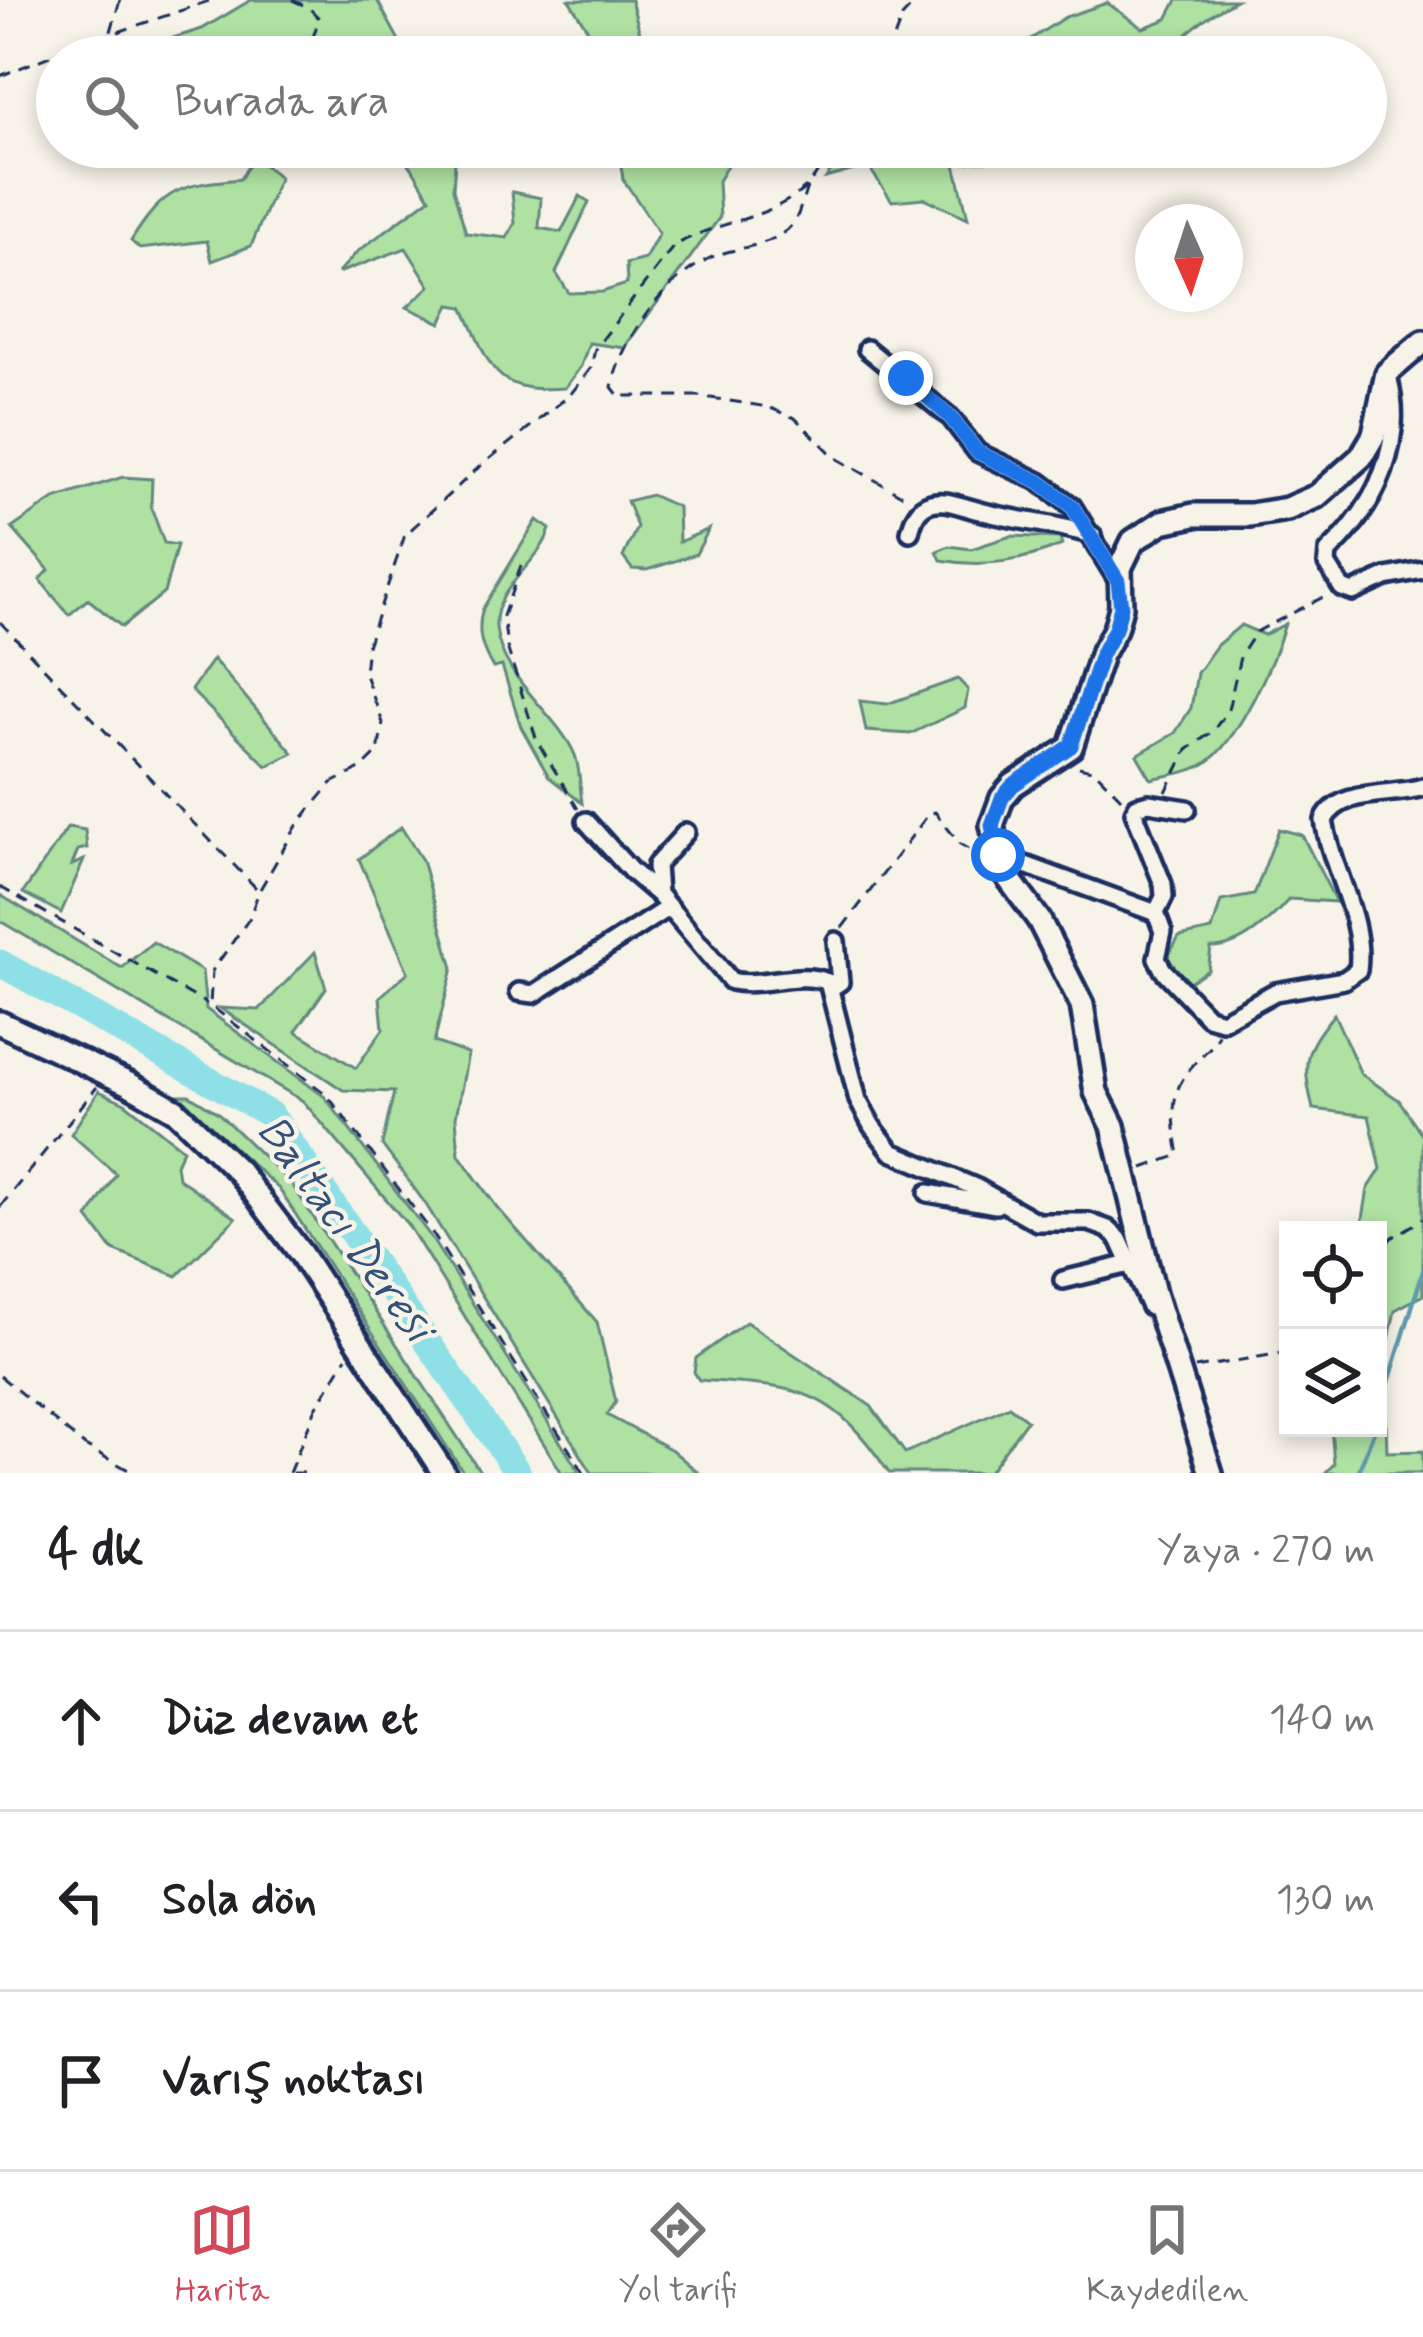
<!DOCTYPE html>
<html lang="tr">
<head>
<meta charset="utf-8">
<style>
  :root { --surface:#fff; --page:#f6f6f6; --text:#202124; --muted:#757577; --line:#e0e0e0; --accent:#d1495b }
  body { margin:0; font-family:Mynerve,sans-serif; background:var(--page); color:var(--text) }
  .controls { position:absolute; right:36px; bottom:36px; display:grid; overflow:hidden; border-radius:0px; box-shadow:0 6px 18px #0003 }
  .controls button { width:108px; height:108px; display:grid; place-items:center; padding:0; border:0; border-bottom:3px solid var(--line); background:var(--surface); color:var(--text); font:60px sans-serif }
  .compass { position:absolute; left:1135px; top:204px; width:108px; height:108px; border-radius:50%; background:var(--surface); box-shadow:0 6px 18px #0003; rotate:177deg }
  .stop { position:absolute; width:36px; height:36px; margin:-27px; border:9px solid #1a73e8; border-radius:50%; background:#fff }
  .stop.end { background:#1a73e8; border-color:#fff; box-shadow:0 3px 12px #0008 }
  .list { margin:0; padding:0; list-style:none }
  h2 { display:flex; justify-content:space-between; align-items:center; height:156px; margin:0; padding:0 48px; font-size:51px }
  h2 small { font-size:39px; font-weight:400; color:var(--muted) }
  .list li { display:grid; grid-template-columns:78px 1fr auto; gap:36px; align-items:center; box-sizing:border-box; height:180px; padding:0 48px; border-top:3px solid var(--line) }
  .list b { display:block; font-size:45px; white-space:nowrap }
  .list em { font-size:39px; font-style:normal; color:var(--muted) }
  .icon { flex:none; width:66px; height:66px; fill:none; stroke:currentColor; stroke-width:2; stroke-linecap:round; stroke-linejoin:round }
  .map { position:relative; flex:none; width:1423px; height:1473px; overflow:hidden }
  .search { position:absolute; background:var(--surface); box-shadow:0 6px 18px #0003; left:36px; right:36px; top:36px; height:132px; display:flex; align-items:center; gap:30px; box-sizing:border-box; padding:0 42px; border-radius:66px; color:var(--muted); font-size:45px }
  .sheet { height:696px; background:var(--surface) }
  nav { display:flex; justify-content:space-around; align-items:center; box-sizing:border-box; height:168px; border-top:3px solid var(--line); background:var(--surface); font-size:33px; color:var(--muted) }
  nav a { display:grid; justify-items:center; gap:6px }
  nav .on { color:var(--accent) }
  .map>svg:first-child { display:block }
</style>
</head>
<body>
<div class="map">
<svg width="1423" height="1473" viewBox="0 0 1423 1473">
  <rect width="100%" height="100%" fill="#f7f3e8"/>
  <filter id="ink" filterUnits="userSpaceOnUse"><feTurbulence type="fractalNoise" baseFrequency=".00833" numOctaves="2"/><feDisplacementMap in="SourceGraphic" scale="24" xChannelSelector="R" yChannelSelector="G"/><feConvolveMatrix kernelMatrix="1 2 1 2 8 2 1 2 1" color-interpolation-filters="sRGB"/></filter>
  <g filter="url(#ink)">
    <path fill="#aee1a2" stroke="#648880" stroke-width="3" d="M251,0H377L408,57H273L267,49L234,50L224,57H112L202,29Z
      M569,0H631L644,47L632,57H605Z
      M1177,0H1236C1211,14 1183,30 1170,57H1003L1065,17L1107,3L1143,28L1167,19Z
      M389,147H456L453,189L466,233L507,238L515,223L512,192L541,198L539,228L561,232L580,196L589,202L556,273L569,293L602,292L627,284L626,264L645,259L659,233L623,179L619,153L643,147H676L679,152L687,147H738L718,181L720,217L624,348L589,343L581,366L565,388C491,394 491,366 463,307L450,305L441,323L407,307L430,286L406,248L338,273L357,252L430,198L412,168Z
      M848,147H1072L1068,153L955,164L968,218L924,198L892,201L868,166L826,178Z
      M254,157L280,177L251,246L212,261L207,241L140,249L131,241C165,187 180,185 240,179Z
      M123,477L152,479L151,507L164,543L177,545L164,593L122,627L88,599L69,615L40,580L49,570L12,528L54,499Z
      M651,495L678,507L679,542L709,529L696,554L647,570L632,569L623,557L637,527L627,501Z
      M537,520L550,529C540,564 493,587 496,627C500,678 558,714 575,755C580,769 580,788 582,803L549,777L521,727L502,666L493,668C481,647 476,632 483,608Z
      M1011,536L1060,538L1062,545C1024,561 982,568 941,560L937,551L949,546L971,549Z
      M1285,624C1273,663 1239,740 1206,763C1191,773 1168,775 1151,779L1137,755L1175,733L1191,708L1197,673L1217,645L1241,625L1264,635Z
      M213,659L293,753L267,766L191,690Z
      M958,679L968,690L965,708L910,734L866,731L860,701L887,704Z
      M68,827L85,830L87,848L78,850L72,865L84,860L61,913L23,893Z
      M401,827L422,860L453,968L434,1042L468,1054L456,1117L459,1155L496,1206L597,1322L616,1402L607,1415L672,1450L699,1473H592L425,1203L382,1145L394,1092L343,1090L220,1008L259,1010L315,952L326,988L296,1031L356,1068L383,1029L380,997L408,972L359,859Z
      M1279,829L1302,835L1336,902L1289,899C1271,920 1240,949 1211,948L1208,970L1189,982L1172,972L1165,961L1179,937L1212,930L1221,901L1254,895Z
      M0,895L122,968L153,942L202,971L206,1009L325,1097L428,1233L580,1473H562L408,1225L303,1101L0,921Z
      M1334,1014L1361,1074L1399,1100L1423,1136V1295L1395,1310L1384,1365L1387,1452L1423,1451V1473H1325L1334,1464L1331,1428H1378V1230H1361L1368,1189L1381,1169L1369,1116L1313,1109C1302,1061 1303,1052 1334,1014Z
      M99,1091L125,1103L183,1149L176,1164L178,1178L236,1218L177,1276L113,1250L88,1218L116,1174L71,1134Z
      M176,1095H189L218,1113L291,1183L481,1473H464L279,1189Z
      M746,1322L871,1406L905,1453L1009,1406L1027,1420L988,1473H889C829,1384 799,1388 699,1380L694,1372L696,1358Z"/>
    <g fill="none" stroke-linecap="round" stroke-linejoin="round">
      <path stroke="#6099b0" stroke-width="4.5" d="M1378,1418L1423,1271
        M1358,1473L1375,1428"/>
      <path stroke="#8ee0e6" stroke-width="27" d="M0,963L271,1115L518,1473"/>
      <defs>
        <path id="street" d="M867,349L951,418L977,452L1040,482L1072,506L1118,581
          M1388,376C1406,443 1377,506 1328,552L1327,564L1342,588L1353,592L1386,577L1423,570
          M910,532C913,520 917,507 931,503C944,499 957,505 969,508C1010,521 1051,522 1092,535
          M586,821L631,871L658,894
          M686,832L656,865L658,894L731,981C764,988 796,970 828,982L858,1100L872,1126L892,1152L977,1188L1037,1222H1089L1108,1229L1119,1239L1150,1307
          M1000,860L1009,859L1156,913L1163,932L1157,958L1163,970L1208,1017L1222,1021L1275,992L1344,980L1358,970C1365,919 1331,870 1324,820C1341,787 1392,797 1423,787
          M1156,913L1164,897L1163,884L1134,812L1137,806L1149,803L1187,809
          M831,988L840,982L836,941
          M519,992L534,994L669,907
          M928,1193L996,1205
          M1063,1280L1130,1264"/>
        <path id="secondary" d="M0,1023L129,1084L175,1110L239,1172L301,1254L444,1473
          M1211,1473L1154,1293L1113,1126L1096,1092L1082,1005L1039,920L1001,868L992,825L1002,798L1013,785L1071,747L1101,655L1115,629L1121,607L1120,568L1133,541L1162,522L1194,515H1250L1287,509L1317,496L1361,457L1374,435L1387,373L1423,342"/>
      </defs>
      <use href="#street" stroke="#1b2f5e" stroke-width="24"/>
      <use href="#secondary" stroke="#1b2f5e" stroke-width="30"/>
      <path stroke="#1b2f5e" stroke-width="3" stroke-dasharray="12 9" stroke-linecap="butt" d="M120,0L110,35L169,57
        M292,0L308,7L319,18L307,57
        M887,57L902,17L918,0
        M0,76L62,51L212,0
        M258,147L264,157L276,155L282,147
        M807,187C803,198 800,213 794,222C776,248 735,246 710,258C665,279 621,339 612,387L619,396H698L768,407L795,418L836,458L907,498
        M521,566L503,616L507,647L537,741L578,809
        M0,622L258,890
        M1079,767L1095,771L1123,800
        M1166,792L1187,750L1213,731L1228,710L1240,657L1256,632L1329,594
        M0,887L207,1004
        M842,928L928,815L935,812L960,844L978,854
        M1143,1168L1179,1155C1169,1097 1171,1083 1216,1042L1218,1034
        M0,1207L97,1087
        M1378,1262L1390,1239L1423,1219
        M1195,1368L1288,1352
        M0,1376L85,1446L134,1473
        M289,1473L316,1408L347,1357
        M292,1473H306
        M584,1473L431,1231L327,1095L210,1005L212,971L249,919L259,891L298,824L332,783L362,768L378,752L383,723L364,672L367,646L405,535L478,468L570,395L591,368L595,349L673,247C714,220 766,222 805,188C816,178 824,160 832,147"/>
      <use href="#street" stroke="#f7f3e8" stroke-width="15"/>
      <use href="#secondary" stroke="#f7f3e8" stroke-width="21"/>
    </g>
  </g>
  <g fill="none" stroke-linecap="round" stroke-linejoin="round" filter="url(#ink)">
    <path stroke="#1a73e8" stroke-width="15" d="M906,378L951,418L977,452L1040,482L1072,506L1118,581L1121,607L1115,629L1101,655L1071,746L1013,785L1002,798L992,825L998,855"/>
  </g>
  <g text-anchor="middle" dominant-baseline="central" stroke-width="9" stroke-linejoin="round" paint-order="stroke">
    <g font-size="45" font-style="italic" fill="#325279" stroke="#f7f3e8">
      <text transform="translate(344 1229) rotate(54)">Baltacı Deresi</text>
    </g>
  </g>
</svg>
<div class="controls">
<button><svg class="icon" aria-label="locate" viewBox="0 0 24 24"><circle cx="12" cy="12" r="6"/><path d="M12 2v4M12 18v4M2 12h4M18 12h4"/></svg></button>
<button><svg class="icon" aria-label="layers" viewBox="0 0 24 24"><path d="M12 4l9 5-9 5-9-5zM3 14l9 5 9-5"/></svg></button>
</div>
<svg class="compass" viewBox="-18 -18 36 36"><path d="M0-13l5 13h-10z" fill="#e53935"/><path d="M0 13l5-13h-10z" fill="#757577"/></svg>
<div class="stop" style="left:998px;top:855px"></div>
<div class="stop end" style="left:906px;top:378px"></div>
<div class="search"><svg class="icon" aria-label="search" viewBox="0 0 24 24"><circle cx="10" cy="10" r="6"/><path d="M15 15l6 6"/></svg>Burada ara</div>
</div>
<section class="sheet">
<h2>4 dk<small>Yaya · 270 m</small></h2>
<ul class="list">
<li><svg class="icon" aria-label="ahead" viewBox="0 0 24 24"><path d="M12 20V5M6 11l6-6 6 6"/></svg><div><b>Düz devam et</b></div><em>140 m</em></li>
<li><svg class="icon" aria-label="left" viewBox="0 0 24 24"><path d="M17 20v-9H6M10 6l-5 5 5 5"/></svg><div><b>Sola dön</b></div><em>130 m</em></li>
<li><svg class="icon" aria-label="arrive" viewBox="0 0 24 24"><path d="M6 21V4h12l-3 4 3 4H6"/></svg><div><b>Varış noktası</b></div></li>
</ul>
</section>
<nav>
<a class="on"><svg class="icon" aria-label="map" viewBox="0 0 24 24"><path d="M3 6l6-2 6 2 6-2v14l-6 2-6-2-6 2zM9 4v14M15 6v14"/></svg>Harita</a>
<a><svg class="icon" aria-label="directions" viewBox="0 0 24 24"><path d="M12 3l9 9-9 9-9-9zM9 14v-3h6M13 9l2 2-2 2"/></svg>Yol tarifi</a>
<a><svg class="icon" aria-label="saved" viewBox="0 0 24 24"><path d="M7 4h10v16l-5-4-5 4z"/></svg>Kaydedilen</a>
</nav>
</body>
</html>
